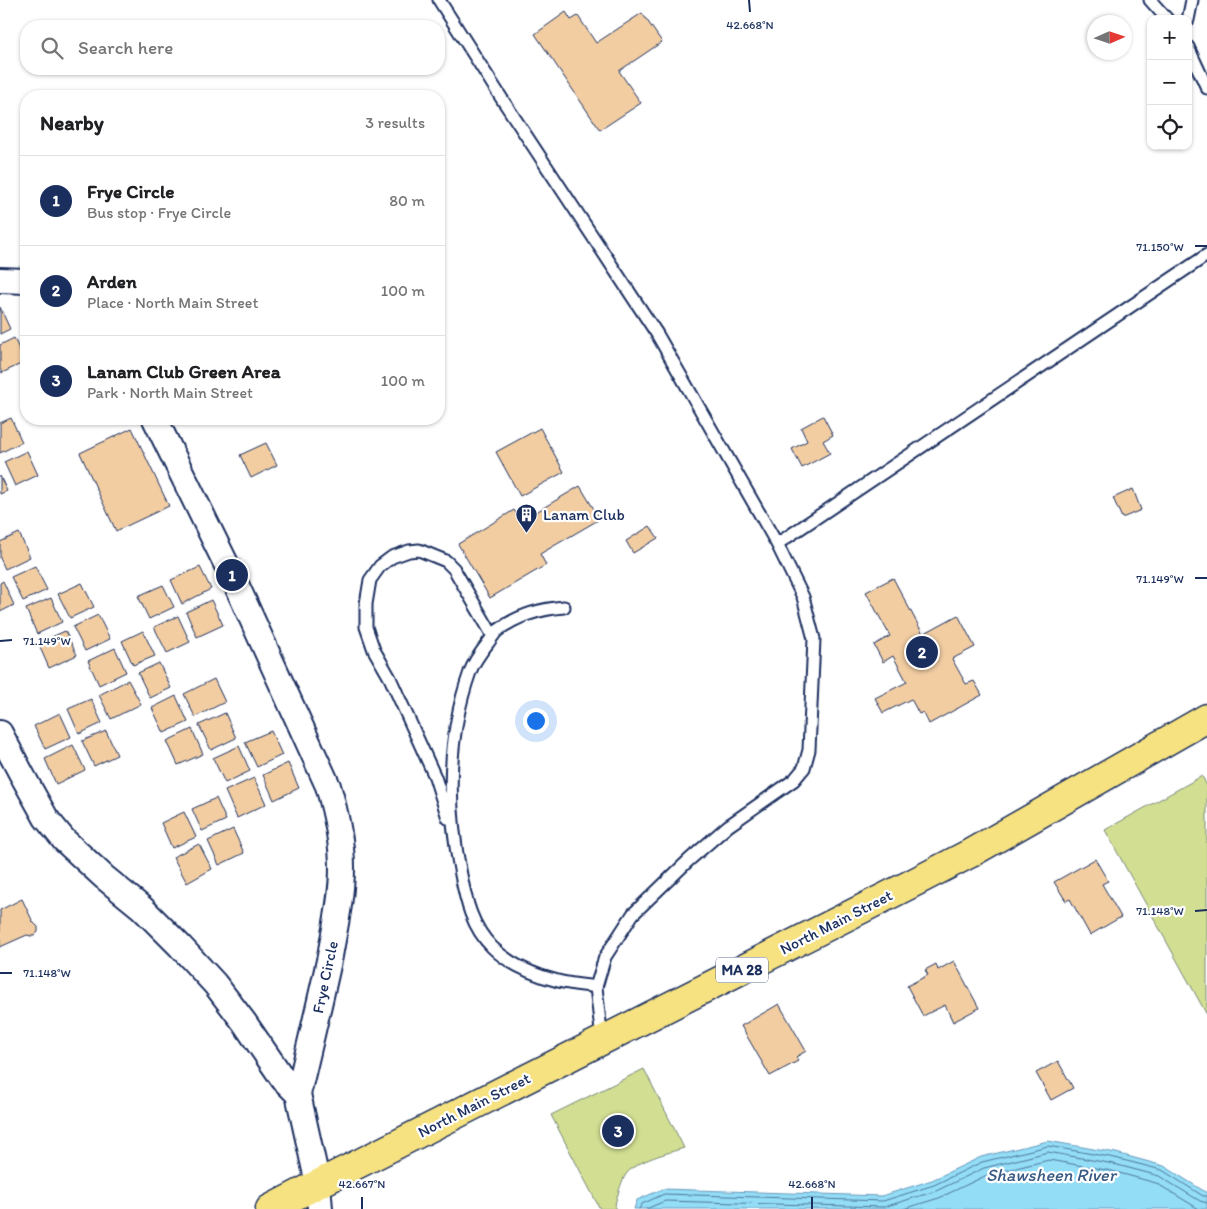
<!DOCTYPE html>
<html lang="en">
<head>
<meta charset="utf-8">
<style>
  :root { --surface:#fff; --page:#f6f6f6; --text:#202124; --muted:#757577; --line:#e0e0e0; --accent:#1b2f5e }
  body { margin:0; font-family:Itim,sans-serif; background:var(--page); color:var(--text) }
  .controls { position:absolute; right:15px; top:15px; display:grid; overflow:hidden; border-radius:10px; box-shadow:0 1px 4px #0004 }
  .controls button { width:45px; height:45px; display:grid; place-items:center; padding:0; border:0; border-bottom:1px solid var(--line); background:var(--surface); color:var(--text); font:25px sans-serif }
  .compass { position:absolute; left:1087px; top:15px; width:45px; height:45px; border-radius:50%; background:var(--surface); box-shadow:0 1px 4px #0004; rotate:87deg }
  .you { position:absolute; left:535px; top:720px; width:18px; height:18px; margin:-12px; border:4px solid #fff; border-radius:50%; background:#1a73e8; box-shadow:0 0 0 8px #1a73e833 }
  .badge { display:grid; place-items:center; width:32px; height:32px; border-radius:50%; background:var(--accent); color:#fff; font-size:16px; font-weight:700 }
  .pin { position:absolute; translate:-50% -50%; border:2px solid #fff; box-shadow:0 1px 5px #0006 }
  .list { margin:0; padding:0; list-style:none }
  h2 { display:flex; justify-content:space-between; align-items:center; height:65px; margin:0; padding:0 20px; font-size:21px }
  h2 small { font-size:16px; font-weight:400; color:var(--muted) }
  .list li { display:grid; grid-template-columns:32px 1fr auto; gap:15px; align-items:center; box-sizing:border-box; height:90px; padding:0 20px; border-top:1px solid var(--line) }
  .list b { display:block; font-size:19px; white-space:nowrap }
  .list p { margin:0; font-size:16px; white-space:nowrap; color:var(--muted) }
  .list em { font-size:16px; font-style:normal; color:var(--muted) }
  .icon { flex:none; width:28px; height:28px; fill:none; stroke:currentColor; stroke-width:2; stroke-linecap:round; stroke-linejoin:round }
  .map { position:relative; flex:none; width:1207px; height:1209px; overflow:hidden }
  .search { position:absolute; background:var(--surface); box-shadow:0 1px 4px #0004; left:20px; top:20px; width:425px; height:55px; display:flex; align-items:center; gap:12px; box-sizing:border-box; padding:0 18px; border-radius:20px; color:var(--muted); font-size:19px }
  .panel { position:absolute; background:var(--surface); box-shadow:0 1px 4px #0004; left:20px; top:90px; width:425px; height:335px; border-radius:20px }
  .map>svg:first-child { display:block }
</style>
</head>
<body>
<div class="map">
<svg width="1207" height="1209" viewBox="0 0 1207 1209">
  <rect width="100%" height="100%" fill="#fff"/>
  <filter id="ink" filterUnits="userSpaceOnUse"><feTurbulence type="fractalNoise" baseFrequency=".02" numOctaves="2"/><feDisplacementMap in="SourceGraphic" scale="10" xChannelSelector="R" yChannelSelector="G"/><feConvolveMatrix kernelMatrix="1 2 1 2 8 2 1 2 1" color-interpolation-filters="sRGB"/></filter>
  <g filter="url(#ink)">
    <path fill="#d2df92" stroke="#768778" d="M1202,776L1207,786V1015L1105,830Z
      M644,1069L684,1148C668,1153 638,1160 627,1173C623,1178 620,1187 618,1194C616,1199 615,1204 615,1209H600L551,1115Z"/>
    <path fill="#94ddf6" stroke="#6497b9" d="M1048,1141L1116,1153L1164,1166L1207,1193V1209H634L637,1200L663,1189L882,1196L932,1180L981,1157Z"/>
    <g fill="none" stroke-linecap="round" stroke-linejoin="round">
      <path stroke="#4b759b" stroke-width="1" d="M639,1209L642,1204L664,1194L883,1201L934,1185L982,1162L1048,1146L1115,1158L1162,1170L1203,1196H1207
        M646,1209L665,1201L884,1207L936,1191L984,1168L1048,1152L1114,1164L1159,1176L1200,1201L1207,1203
        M903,1209L939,1198L987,1175L1049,1160L1112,1171L1156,1183L1199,1209"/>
    </g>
    <path fill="#f2cda2" stroke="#1b2f5e" d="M566,12L571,20L578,16L596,43L642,13L662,42L619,71L641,103L600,130L535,34Z
      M0,307L10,329L0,334Z
      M14,338L25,362L2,373L0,369V345Z
      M823,416L833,435L823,441L830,453L802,468L792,449L807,441L801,428Z
      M11,418L22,442L0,453V423Z
      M132,428L169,506L116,531L80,453Z
      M540,428L564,472L520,496L496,452Z
      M266,443L277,465L251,478L240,455Z
      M27,451L38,475L15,486L4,462Z
      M0,476L7,491L0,494Z
      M580,486L600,519L540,554L546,565L490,598L458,544L514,510L521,521Z
      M1133,489L1141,510L1122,518L1113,498Z
      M650,526L658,538L633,553L626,541Z
      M19,533L30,557L5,569L0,558V542Z
      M35,566L47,590L23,601L11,577Z
      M200,567L211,589L182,604L171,580Z
      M893,578L923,634L958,615L975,647L952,659L966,684L974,681L982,695L929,724L923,712L919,714L911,699L883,713L875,698L907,682L893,656L883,662L874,645L890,636L866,592Z
      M3,581L14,605L0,612V583Z
      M82,583L94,607L70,618L58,594Z
      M163,585L174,607L149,619L138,596Z
      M51,598L62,622L37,634L26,609Z
      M211,600L223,625L197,637L186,612Z
      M98,615L110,639L85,651L73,627Z
      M178,616L190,642L167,653L154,627Z
      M65,631L77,655L49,668L38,643Z
      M143,631L155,656L133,665L122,641Z
      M115,648L126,672L99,685L88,661Z
      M159,663L171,688L150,698L138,673Z
      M214,679L225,702L195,717L184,694Z
      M128,680L141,704L111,719L99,695Z
      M176,696L188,722L164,733L152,708Z
      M91,699L102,723L79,734L68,709Z
      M60,713L71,737L45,749L34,726Z
      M225,713L236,738L211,750L199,725Z
      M192,729L203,754L178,765L167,741Z
      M106,731L117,755L94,766L82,741Z
      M271,731L282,755L257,767L245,742Z
      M73,745L85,770L56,784L45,759Z
      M239,746L250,771L225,783L213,758Z
      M288,763L299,788L274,800L263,775Z
      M254,778L266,804L237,818L225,791Z
      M216,798L226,820L202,831L192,809Z
      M184,812L196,837L172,848L161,823Z
      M233,829L244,853L219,865L208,841Z
      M199,844L212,869L187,883L173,857Z
      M1095,859L1108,881L1102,884L1121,917L1090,935L1070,899L1066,901L1054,882Z
      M22,899L33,922L38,927V932L34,936H31L27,935L0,947V910Z
      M954,961L979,1008L953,1022L945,1005L923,1016L907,986L928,975L925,970L936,964L938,970Z
      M779,1004L806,1051L796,1057L798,1061L770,1076L741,1026Z
      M1058,1061L1073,1088L1051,1100L1036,1073Z"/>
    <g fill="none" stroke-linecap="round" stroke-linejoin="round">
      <defs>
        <path id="lane" d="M439,0L502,99L657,334L777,544L1207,255
          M1150,0L1167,19
          M1188,20L1192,0
          M1188,47L1207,88
          M564,607C541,609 516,616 497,631C494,634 491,639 488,643C481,652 474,661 470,672C447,737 447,808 461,875C466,901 472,927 492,947C509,964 534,975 558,981C570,984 584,985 596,987
          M448,818L435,777L390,678L374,650L366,627V604L370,580L380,566L392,557L409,551L419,550L446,561L454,569L493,636
          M602,1040L596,987L605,957L633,914L689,860L728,826L794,780L804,768L809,750L814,639L803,597L777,544"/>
        <path id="street" d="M0,280L26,281
          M0,733L21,773L46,818L64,840L104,877L142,908L180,946L215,984L244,1022L283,1079L298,1094C309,1048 320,1002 330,956C335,927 342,898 342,868C342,839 336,813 328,786L236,584L155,419
          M298,1094L318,1184L320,1209"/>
        <path id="primary" d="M270,1209L318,1184L356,1165L913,883L969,854L1207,718"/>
      </defs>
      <use href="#lane" stroke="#1b2f5e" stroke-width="15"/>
      <use href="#street" stroke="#1b2f5e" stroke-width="28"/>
      <use href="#primary" stroke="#1b2f5e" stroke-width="31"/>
      <use href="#lane" stroke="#fff" stroke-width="11"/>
      <use href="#street" stroke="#fff" stroke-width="24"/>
      <use href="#primary" stroke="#f7e281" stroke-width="28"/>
    </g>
  </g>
  <path fill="none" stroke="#1b2f5e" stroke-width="2" d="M749,0L750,12M1195,246H1207M1195,578H1207M0,641L12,640M1195,911L1207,910M0,973H12M362,1197V1209M812,1197V1209"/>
  <defs>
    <symbol id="building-pin" viewBox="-11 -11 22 30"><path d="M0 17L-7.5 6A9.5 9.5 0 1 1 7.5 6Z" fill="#1b2f5e" stroke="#fff"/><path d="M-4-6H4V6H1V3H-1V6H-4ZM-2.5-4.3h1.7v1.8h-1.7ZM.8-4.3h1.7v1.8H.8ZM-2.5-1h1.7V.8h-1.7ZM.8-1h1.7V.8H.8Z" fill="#fff"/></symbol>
  </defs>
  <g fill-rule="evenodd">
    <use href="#building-pin" x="514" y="502" width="25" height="34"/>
  </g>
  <g text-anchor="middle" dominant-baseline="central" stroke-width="4.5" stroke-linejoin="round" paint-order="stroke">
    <rect fill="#fff" stroke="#5f6d8e" stroke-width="1" x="716" y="957.5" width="52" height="25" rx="4"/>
    <g font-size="15" font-weight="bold" fill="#1b2f5e">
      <text x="742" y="970">MA 28</text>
    </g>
    <g font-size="16" fill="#1b2f5e" stroke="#fff" text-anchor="start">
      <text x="543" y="514">Lanam Club</text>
    </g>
    <g font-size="16" fill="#1b2f5e" stroke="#fff">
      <text transform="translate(836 922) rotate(-27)">North Main Street</text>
      <text transform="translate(325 977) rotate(-78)">Frye Circle</text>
      <text transform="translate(474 1105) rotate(-27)">North Main Street</text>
    </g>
    <g font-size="18" font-style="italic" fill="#395a84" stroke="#fff">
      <text x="1051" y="1175">Shawsheen River</text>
    </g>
  </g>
  <g font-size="12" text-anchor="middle" fill="#1b2f5e" stroke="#fff" stroke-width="4.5" stroke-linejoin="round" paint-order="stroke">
    <text x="750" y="29">42.668°N</text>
    <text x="1160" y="251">71.150°W</text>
    <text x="1160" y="583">71.149°W</text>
    <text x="47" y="645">71.149°W</text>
    <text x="1160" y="915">71.148°W</text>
    <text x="47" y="977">71.148°W</text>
    <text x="362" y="1188">42.667°N</text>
    <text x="812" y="1188">42.668°N</text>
  </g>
</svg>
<div class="controls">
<button>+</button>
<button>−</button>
<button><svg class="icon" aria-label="locate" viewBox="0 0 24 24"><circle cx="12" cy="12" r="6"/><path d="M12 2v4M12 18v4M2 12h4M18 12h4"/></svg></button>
</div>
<svg class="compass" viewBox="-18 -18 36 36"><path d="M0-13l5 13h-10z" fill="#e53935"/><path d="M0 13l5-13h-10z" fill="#757577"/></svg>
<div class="you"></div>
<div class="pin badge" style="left:232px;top:575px">1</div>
<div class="pin badge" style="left:922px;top:652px">2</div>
<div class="pin badge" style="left:618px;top:1131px">3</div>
<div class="search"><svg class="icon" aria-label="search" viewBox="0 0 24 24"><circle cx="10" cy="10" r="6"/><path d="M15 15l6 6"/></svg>Search here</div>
<section class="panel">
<h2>Nearby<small>3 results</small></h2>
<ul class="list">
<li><span class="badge">1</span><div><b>Frye Circle</b><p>Bus stop · Frye Circle</p></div><em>80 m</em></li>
<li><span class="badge">2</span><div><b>Arden</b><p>Place · North Main Street</p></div><em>100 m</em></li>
<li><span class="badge">3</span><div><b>Lanam Club Green Area</b><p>Park · North Main Street</p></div><em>100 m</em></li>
</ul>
</section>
</div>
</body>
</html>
